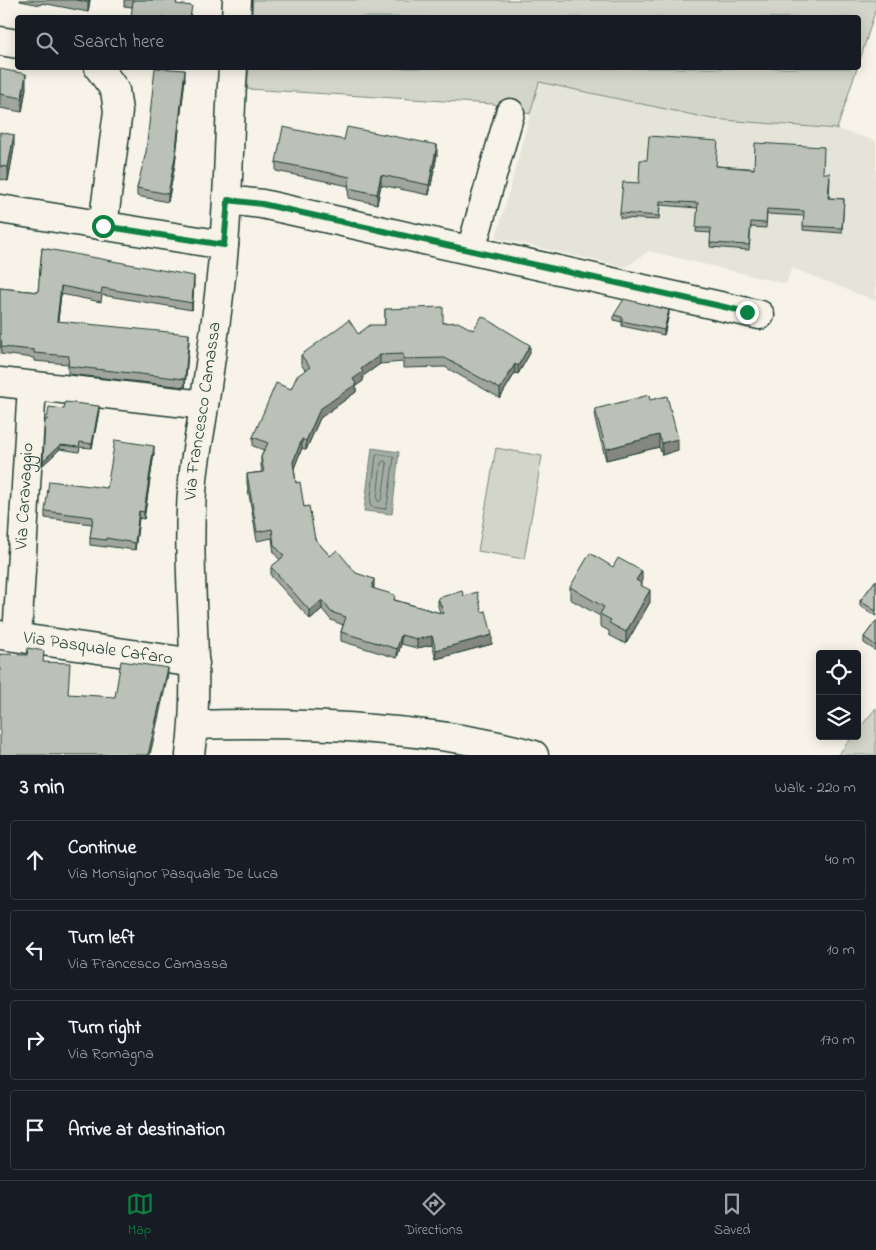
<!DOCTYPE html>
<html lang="en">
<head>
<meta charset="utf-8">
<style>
  :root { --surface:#171b24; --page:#242831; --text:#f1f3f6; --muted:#9ea1a6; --line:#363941; --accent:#0b8043 }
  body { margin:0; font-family:"Indie Flower",sans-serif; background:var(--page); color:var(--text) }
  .controls { position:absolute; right:15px; bottom:15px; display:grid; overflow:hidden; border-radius:5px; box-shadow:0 2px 12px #0003 }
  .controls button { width:45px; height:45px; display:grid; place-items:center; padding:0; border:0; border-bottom:1px solid var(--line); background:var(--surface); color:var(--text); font:25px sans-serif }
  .stop { position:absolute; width:15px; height:15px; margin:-11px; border:4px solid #0b8043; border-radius:50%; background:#fff }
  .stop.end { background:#0b8043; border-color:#fff; box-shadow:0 1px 5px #0008 }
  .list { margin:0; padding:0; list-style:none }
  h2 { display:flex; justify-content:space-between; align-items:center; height:65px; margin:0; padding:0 20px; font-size:21px }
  h2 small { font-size:16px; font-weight:400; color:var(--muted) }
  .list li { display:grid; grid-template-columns:32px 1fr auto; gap:15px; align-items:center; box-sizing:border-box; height:80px; margin:0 10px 10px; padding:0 10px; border:1px solid var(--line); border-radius:5px }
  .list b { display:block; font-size:19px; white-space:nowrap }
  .list p { margin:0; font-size:16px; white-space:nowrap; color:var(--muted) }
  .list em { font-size:16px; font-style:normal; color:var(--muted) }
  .icon { flex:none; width:28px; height:28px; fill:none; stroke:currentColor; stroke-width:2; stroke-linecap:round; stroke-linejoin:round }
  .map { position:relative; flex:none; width:876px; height:755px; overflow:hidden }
  .search { position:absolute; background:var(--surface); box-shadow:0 2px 12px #0003; left:15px; right:15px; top:15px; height:55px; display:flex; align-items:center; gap:12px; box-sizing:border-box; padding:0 18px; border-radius:5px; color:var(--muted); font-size:19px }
  .sheet { height:425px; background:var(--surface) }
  nav { display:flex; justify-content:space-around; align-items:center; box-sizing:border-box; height:70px; border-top:1px solid var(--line); background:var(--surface); font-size:14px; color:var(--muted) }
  nav a { display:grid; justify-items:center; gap:2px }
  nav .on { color:var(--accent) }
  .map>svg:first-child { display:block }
</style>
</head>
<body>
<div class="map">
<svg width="876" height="755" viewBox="0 0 876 755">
  <rect width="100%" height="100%" fill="#f7f3e8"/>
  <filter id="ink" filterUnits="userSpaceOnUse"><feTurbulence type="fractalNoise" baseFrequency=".02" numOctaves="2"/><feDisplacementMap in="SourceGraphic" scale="10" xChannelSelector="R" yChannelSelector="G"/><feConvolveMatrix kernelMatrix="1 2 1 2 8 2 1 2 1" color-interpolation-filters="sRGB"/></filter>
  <g filter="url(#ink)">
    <path fill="#e5e4d9" d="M539,82L712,119L837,129L876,141V301L792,268L786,284L649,251L626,267L496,238Z"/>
    <path fill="#d3d5ca" stroke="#79897f" d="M253,0H876V8L859,63L858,18L252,17Z
      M249,68H857L837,129L712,119L539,82L530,114L493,104L247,89Z
      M496,448L542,456L524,559L478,551Z
      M876,708V755H838L853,736H857V731Z"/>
    <path fill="#a4ada3" stroke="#6f8077" d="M372,448L399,452L392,514L364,511Z"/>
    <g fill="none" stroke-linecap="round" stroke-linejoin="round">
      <path stroke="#546a60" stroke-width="1" d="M379,454L392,456L394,458L387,506L385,509L372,507L370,505L376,456Z
        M385,461L387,464L382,499L379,502L377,499L381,463Z"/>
      <defs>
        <g id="minor">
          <path d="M236,18L237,0"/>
          <path d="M0,41L18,44"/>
          <path d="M99,68L115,90L118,111L103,226"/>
          <path d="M228,200L262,204L760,315"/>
          <path d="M0,209L224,245"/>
          <path d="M471,250L510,113"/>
          <path d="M0,382L204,405"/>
          <path id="s1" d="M0,635L195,663"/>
          <path id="s2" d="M17,637L32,386"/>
          <path d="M194,725C258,723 320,724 384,730C435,734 485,741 534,755"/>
          <path id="s3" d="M190,755C202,664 184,572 193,480C195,455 201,430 204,406C212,352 220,298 224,245C229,186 229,127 233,68"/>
        </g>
      </defs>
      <use href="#minor" stroke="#1f3d34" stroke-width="31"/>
      <use href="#minor" stroke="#f7f3e8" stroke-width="28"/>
    </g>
    <path fill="#a1a69d" stroke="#1f3d34" d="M20,0H90L88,12L42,3L41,5L20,1Z
      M124,0H178L132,7L124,6Z
      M0,69L26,88L22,112L0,108Z
      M185,78L175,164L168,202L137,196V188Z
      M0,132L14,148L8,181L0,179Z
      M344,140L437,155L429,195L381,185L377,204L348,198L349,186L276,171V162Z
      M716,166L823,173L830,178L829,198L844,199L842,233L803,230L804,216L767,214L766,228L751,227L749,250L710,247L711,233L696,232L698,208L660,205L659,220L620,218V213L639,183Z
      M42,248L194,284L192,310L102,295L101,302L61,294L58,321L189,341L185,387L68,374V364L34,361V358L1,354V348H0V288L38,292Z
      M385,309L473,330L530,353L518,374L515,373L500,398L445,367L403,368V362L380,364L363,376V381L356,386V392L320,418L306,450L302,448L294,468L296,483L315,539L330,556L356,573L374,588V589L395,600L440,613L438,606V598L464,596L492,644L436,659L432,645L417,648L401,644L397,658L341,641V632L343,625L331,620L322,609L310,619L271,576V567L280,560L274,553L272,538L257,541L247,483V474L262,472L261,466V457L264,450L253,446V437L291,389L305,370L301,364V355L385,325Z
      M669,314L664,335L622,326V322L614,320V315Z
      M650,400L678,450L662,455L659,447L606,460L595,420V409Z
      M64,409L99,411L92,448L80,447L79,452L60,449L43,465L47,420Z
      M154,453L144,519L139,518L135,550L106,546V547L90,545V538L92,524L45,518V511L107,488Z
      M876,580V616L860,606V601Z
      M642,583L641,585L650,602L626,644L609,635V631L600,626V616L570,599V587Z
      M876,621V651L864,643V637Z"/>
    <path fill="#83877f" stroke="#1f3d34" d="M89,0H90L88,12V2Z
      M185,70V78L175,164L168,202V194Z
      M26,74V88L22,112V98Z
      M14,135V148L8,181V167Z
      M437,145V155L429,195V185Z
      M381,175V185L377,204V194Z
      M194,276V284L192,310V303Z
      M61,286V294L57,329V321Z
      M669,310V314L664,335V330Z
      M189,334V341L185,387V379Z
      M530,345V353L518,374V366Z
      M380,355V364L363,376V381L356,386V392L320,418L306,450V441L320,409L353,379L361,369Z
      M515,364V373L500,398V389Z
      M99,406V411L92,448V444Z
      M659,435V447L606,460V449Z
      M302,439V448L293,471V462Z
      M678,439V450L662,455V443Z
      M60,445V449L43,465V461Z
      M154,446V453L144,519V512Z
      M139,511V518L135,550V543Z
      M642,571V583L641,595L636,580Z
      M374,579V588L372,597V588Z
      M650,590V602L626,644V632Z
      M322,600V609L310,619V611Z
      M401,635V644L397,658V649Z
      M492,635V644L436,659V650Z
      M432,636V645L417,648V639Z
      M168,668V675L150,755H148Z"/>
    <path fill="#bbc1b6" stroke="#1f3d34" d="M76,0H89L88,2Z
      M133,0H177L176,4L192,6L190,18H131Z
      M155,68L185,70L175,157L168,194L137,188L146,152Z
      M0,69L26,74L22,98L0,94Z
      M283,127L344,140L347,127L437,145L429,185L381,175L377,194L348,188L350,177L276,162Z
      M0,132L14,135L8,167L0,166Z
      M649,136L718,141L716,166L754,169L755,143L824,147L823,173H830L828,198L844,199L842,228L803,226L804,211L767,209L766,223L751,222L749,245L710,243L711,228H696L698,203L660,201L659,216L620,213L623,182L639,183L640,160H647Z
      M42,248L194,276L192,303L102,288L101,294L61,286L57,321L189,334L185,379L68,366L69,356L34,353V350L1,347L2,341L0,340V288L38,292Z
      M624,299L669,310L664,330L622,321V317L614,315Z
      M443,307V323L458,322L473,330L482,316L530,345L518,366L515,364L500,389L445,358L403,359V354L380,355L361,369L363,372L353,379L356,384L320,409L306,441L302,439L293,462L296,483L300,482L304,507L309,506L315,539L330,556L337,550L356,573L374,579L372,588L395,595L394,600L444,614L438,598L462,591L464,596L477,592L482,612L486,611L492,635L436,650L432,636L417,639L401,635L397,649L341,632L346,617L331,612L322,600L310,611L271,567L284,556L274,545L272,529L257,532L247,474L264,472L261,457L268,443L253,437L276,383L291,389L297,376L310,367L301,355L349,320L358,334L370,325H385V309Z
      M649,395L650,400L667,396L678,439L662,443L659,435L606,449L595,409Z
      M65,402L99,406L92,444L80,442L79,447L60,445L43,461L45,420H47L49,407L64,409Z
      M115,440L154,446L144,512L139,511L135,543L106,538V540L90,538L93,517L45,511L49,481L107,488Z
      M590,553L613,567L618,558L642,571L636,580L641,583L640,585L650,590L626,632L609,623L611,620L600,614L604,607L570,587Z
      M876,580V611L860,601Z
      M876,621V646L864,637Z
      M28,648L44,651L43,662L70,663L68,694L115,697L121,661L168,668L148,755H0V654L27,655Z"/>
  </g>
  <g fill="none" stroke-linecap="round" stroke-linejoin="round" filter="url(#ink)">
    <path stroke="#0b8043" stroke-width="6" d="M103,226L224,245L228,200L262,204L747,312"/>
  </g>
  <g text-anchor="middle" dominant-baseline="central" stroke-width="4.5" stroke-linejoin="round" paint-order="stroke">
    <g font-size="18" fill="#1f3d34" stroke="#f7f3e8">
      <text stroke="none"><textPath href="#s3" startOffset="345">Via Francesco Camassa</textPath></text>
      <text stroke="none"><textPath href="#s2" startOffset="141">Via Caravaggio</textPath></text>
      <text stroke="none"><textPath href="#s1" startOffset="99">Via Pasquale Cafaro</textPath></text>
    </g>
  </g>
</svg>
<div class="controls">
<button><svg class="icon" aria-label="locate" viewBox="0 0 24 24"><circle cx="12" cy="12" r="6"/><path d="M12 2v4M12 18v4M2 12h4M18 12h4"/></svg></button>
<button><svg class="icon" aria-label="layers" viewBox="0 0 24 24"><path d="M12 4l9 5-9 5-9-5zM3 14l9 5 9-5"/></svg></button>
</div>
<div class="stop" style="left:103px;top:226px"></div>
<div class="stop end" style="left:747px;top:312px"></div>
<div class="search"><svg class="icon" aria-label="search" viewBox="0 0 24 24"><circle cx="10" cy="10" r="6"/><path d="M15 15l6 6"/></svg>Search here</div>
</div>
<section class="sheet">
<h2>3 min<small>Walk · 220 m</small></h2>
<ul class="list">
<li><svg class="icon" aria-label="ahead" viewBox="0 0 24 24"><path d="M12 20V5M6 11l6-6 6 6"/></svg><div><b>Continue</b><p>Via Monsignor Pasquale De Luca</p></div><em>40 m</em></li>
<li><svg class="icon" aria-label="left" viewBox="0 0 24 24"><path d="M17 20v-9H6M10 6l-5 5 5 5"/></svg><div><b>Turn left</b><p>Via Francesco Camassa</p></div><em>10 m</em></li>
<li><svg class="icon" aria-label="right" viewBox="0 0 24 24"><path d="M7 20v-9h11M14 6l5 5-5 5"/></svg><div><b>Turn right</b><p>Via Romagna</p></div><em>170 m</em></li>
<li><svg class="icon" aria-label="arrive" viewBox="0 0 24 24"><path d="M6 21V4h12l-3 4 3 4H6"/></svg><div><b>Arrive at destination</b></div></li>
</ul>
</section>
<nav>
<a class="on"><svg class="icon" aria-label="map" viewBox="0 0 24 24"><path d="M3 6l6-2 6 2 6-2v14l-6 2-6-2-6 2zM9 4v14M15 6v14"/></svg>Map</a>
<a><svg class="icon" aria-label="directions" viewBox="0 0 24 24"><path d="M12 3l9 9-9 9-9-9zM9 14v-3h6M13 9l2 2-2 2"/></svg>Directions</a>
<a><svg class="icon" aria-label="saved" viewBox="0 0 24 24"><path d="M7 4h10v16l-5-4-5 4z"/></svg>Saved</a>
</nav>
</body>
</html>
